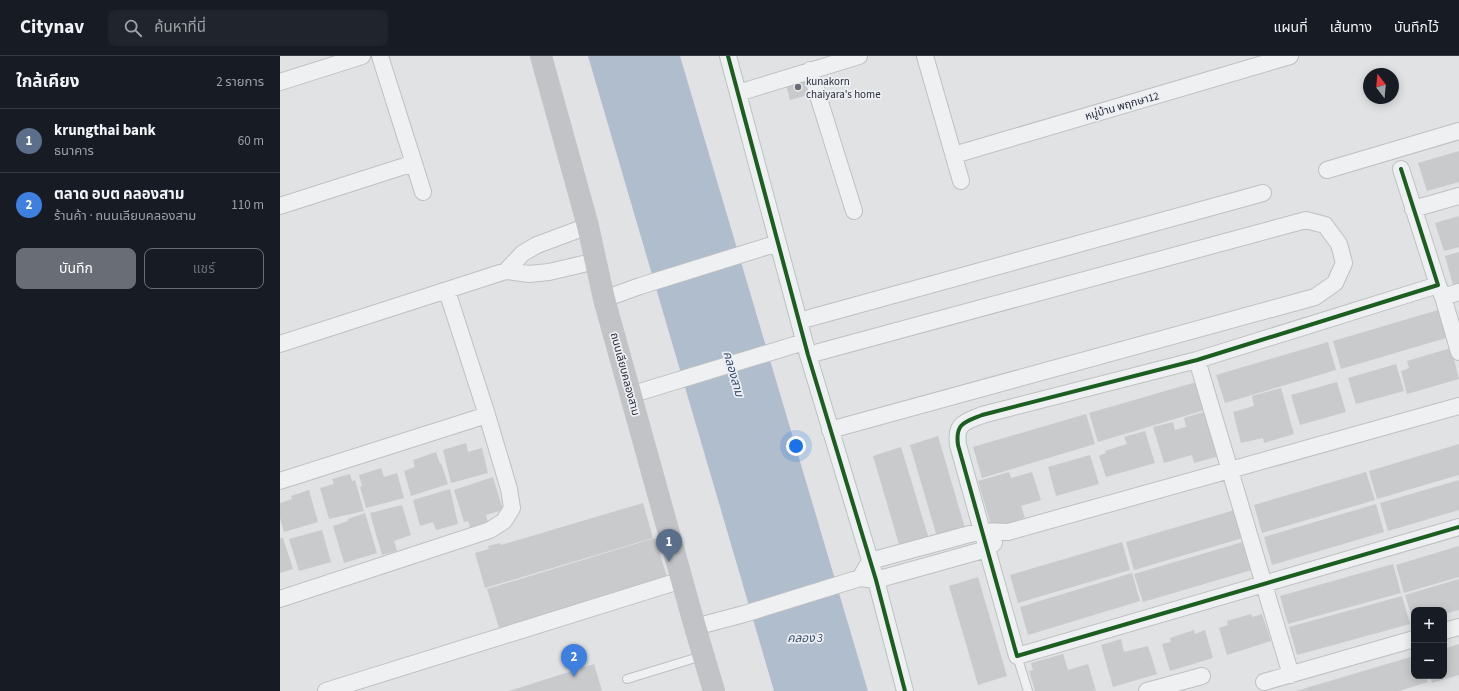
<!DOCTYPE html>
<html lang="th">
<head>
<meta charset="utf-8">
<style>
  :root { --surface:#171b24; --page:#20242c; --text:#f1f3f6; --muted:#9ea1a6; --line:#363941; --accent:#696d76 }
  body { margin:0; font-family:"Source Sans 3","Noto Sans Thai",sans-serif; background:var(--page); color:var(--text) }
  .controls { position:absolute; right:12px; bottom:12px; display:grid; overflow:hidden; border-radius:8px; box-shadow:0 2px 10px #0003 }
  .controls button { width:36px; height:36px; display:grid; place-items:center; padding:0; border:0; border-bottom:1px solid var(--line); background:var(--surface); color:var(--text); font:20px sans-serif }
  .compass { position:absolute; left:1083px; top:12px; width:36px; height:36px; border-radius:50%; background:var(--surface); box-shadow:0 2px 10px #0003; rotate:344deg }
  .you { position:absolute; left:516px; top:390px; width:14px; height:14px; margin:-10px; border:3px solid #fff; border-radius:50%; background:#1a73e8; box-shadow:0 0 0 6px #1a73e833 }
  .badge { display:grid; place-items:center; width:26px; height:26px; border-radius:50%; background:var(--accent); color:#fff; font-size:13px; font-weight:700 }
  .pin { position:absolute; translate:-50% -33px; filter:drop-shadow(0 1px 2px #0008) }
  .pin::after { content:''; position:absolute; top:21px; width:14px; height:12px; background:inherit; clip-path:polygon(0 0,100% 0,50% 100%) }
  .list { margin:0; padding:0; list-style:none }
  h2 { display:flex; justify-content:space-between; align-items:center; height:52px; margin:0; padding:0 16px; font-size:17px }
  h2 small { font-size:13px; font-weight:400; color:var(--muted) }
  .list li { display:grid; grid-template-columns:26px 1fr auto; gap:12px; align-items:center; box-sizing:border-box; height:64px; padding:0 16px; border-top:1px solid var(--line) }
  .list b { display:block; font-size:15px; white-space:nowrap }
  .list p { margin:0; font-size:13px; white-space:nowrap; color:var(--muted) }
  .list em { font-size:13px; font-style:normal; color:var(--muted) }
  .actions { display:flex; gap:8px; padding:12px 16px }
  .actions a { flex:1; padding:9px 0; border:1px solid var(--accent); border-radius:8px; text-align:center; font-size:14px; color:var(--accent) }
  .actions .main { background:var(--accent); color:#fff }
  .icon { flex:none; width:22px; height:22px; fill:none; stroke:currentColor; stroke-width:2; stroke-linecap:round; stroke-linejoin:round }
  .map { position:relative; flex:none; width:1179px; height:635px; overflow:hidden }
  header { display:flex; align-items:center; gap:24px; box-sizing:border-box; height:56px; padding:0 20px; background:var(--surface); border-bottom:1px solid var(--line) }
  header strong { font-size:19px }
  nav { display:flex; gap:22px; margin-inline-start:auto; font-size:14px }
  .search { width:280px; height:36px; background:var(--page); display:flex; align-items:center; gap:10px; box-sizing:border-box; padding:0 14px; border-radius:8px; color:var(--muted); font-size:15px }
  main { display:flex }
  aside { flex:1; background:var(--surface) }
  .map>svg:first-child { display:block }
</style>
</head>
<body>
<header>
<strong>Citynav</strong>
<div class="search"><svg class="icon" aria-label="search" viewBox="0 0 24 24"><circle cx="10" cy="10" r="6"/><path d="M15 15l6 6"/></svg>ค้นหาที่นี่</div>
<nav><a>แผนที่</a><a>เส้นทาง</a><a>บันทึกไว้</a></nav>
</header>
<main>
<aside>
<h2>ใกล้เคียง<small>2 รายการ</small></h2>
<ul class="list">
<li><span class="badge" style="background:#5c6f8a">1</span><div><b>krungthai bank</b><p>ธนาคาร</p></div><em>60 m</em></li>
<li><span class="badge" style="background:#3f7fe0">2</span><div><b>ตลาด อบต คลองสาม</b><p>ร้านค้า · ถนนเลียบคลองสาม</p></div><em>110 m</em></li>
</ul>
<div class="actions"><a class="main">บันทึก</a><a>แชร์</a></div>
</aside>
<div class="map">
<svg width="1179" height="635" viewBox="0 0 1179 635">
  <rect width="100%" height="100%" fill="#e0e2e4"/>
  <path fill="#b0bdcd" d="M308,0H400L588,635H494Z"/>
  <path fill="#c8cacc" d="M526,18L531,38L510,44L505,25Z
    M1179,95V126L1147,135L1138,107Z
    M1179,160V191L1164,195L1155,167Z
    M1179,196V227L1173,229L1165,200Z
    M1165,252L1173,280L1061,313L1053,285Z
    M1048,286L1056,314L945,347L936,319Z
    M1171,292L1179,323L1127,338L1121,315L1129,312L1127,305Z
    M1116,308L1124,335L1076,348L1068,322Z
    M920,325L928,353L818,386L809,357Z
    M1057,326L1066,356L1020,369L1011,339Z
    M1001,332L1014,378L984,387L983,382L961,387L953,356L974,350L972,340Z
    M930,354L943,399L914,407L912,399L884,407L873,371L893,366L895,374L906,371L904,362Z
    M806,358L815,388L702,422L693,391Z
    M865,375L875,407L826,421L819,400L826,397L825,395L847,388L844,381Z
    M658,380L685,472L657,481L630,389Z
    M186,387L188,396L202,392L208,417L171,427L163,394Z
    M1179,388V419L1097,443L1089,415Z
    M621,391L649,483L620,492L593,400Z
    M156,396L160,408L161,407L168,428L131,440L124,415L135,411L133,404Z
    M810,399L819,428L776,440L768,411Z
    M101,412L104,421L117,417L124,442L86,452L80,431L82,430L79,419Z
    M729,416L731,422L752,416L761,444L741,450L745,462L712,472L698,425Z
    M1086,416L1095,444L982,477L974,449Z
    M70,418L72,425L75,424L84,455L49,463L40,432L54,428L52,423Z
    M213,421L223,454L206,459L209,470L191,475L188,465L184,466L174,434Z
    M1179,424V454L1108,475L1100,447Z
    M170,433L178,468L156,474L153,466L140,470L133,444Z
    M29,434L38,466L4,476L0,462V447L12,443L11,440Z
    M363,447L373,482L205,532L195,497L209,493L208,490L220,487L221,489Z
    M1096,448L1104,476L992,509L984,481Z
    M122,449L131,479L114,485L117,495L102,499L90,457Z
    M958,453L966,481L854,514L846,486Z
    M85,457L97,497L64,507L53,470L68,465V463Z
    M42,474L51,506L19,515L9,483Z
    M0,482H3L13,513L0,517Z
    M375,482L387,521L219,572L207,533Z
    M966,485L975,513L863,546L854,518Z
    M842,486L850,514L738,547L730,519Z
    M1179,490V521L1124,537L1116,509Z
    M1113,508L1121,537L1008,568L1000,540Z
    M852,517L860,545L748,579L740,551Z
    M698,521L727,620L698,629L669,530Z
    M1179,523V554L1164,558V554H1134V568L1125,539Z
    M1122,540L1130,568L1017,599L1009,571Z
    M971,558L972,561L982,558L991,585L947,599L939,572L948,569L947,565Z
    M914,574L915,578L925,574L933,602L890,615L882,588L891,586L890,582Z
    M841,583L844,596L868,590L877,618L833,631L821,589Z
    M1179,588V619L1152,627L1150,620H1164V593Z
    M783,598L788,614L808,608L816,635H755L749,615L753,614L751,607Z
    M1134,600V620H1146L1148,626L1119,635H1016Z
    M314,608L322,635H229Z"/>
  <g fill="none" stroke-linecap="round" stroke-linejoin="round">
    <defs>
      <path id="service" d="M737,600L748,635
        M347,623L422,600"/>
      <path id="minor" d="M100,0L143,136
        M448,0L528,299L596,524L625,635
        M645,0L681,125
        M530,14L574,155
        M0,26L82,0
        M458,37L579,0
        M674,99L1010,0
        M1121,113L1158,229L917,304L702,359C685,366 675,367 678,389L737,600L1179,471
        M1047,114L1179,75
        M0,150L134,107
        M1133,153L1179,140
        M226,215L243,197L257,189L308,170
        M1158,229L1163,241L1179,296
        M1163,241L1179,236
        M324,243L360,230L498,187
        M519,265L983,137
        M0,288L226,215L249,218L269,216L316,205
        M528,299L1026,164L1045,169L1059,188L1064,207L1055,227L1035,241L550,374
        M917,304L1011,619
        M350,339L524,286
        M0,425L207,359
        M580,522L590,505L701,475L728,476L1179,350
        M0,543L210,474L224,465L232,452L229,433L207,359L167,235
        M415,571L464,558L580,522L596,524L707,493L714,487
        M1164,575L1179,571
        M984,626L1134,583
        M46,635L402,524
        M867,635L922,620"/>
    </defs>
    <use href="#service" stroke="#bec0c2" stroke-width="10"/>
    <use href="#minor" stroke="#bec0c2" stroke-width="18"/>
    <use href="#service" stroke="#eff0f1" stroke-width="8"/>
    <use href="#minor" stroke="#eff0f1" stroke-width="16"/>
    <path stroke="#c1c3c7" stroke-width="22" d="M261,0L308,170L324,243L415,571L434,635"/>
    <defs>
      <path id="cycleway" d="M448,0L528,299L596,524L625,635
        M1121,113L1158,229L917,304L702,359C685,366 675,367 678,389L737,600L1179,471"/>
    </defs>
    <use href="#cycleway" stroke="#edeff4" stroke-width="6"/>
    <use href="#cycleway" stroke="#1b5e20" stroke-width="4"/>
  </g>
  <circle fill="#696d76" stroke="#edeff4" stroke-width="1.5" cx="518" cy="31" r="4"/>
  <g text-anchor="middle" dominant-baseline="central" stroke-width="3.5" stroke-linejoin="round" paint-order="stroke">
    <g font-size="11" fill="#292e3b" stroke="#edeff4" text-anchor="start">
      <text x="526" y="25">kunakorn<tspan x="526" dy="13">chaiyara's home</tspan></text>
    </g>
    <g font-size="11" fill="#292e3b" stroke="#edeff4">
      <text transform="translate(842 50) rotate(-16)">หมู่บ้าน พฤกษา12</text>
      <text transform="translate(345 318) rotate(75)">ถนนเลียบคลองสาม</text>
    </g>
    <g font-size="12" font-style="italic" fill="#374c6b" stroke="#edeff4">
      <text transform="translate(453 318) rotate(74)">คลองสาม</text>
      <text x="525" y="582">คลอง 3</text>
    </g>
  </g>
</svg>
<div class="controls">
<button>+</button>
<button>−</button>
</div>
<svg class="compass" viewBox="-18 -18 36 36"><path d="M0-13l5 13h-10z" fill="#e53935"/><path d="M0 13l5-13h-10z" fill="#9ea1a6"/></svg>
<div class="you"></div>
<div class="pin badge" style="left:389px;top:506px;background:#5c6f8a">1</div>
<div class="pin badge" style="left:294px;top:621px;background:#3f7fe0">2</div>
</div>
</main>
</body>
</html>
